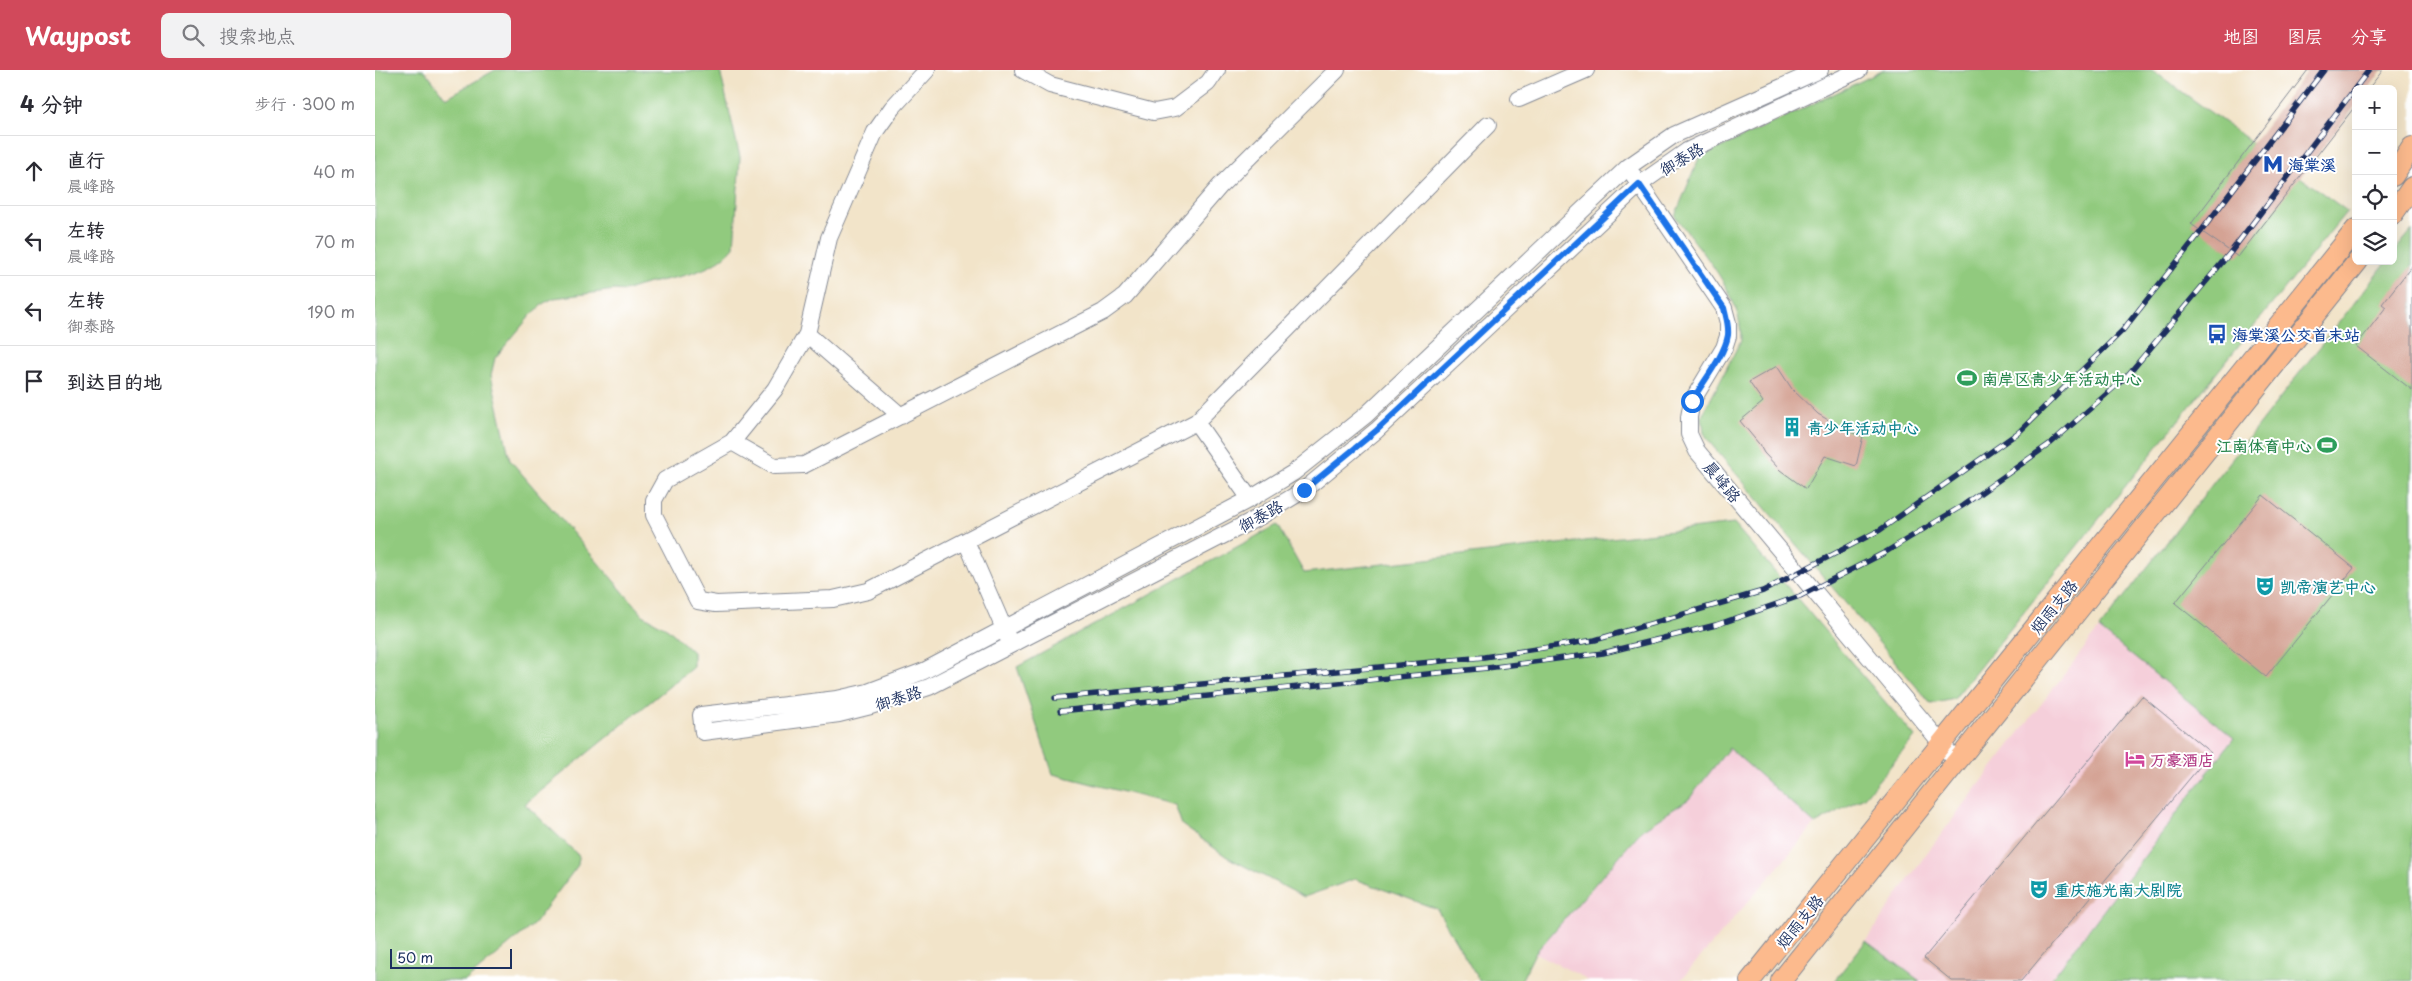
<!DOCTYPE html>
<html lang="zh">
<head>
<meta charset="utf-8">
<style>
  :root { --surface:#fff; --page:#f2f2f3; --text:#2b2b33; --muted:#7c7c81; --line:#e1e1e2; --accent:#d1495b }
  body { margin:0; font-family:"Playpen Sans","LXGW WenKai TC",sans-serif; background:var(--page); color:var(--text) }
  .controls { position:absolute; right:15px; top:15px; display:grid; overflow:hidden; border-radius:8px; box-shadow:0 5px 20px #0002 }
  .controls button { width:45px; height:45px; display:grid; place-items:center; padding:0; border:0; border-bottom:1px solid var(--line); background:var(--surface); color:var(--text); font:25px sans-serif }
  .scale { position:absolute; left:15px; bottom:12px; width:122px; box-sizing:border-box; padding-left:5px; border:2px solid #1b2f5e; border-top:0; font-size:14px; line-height:18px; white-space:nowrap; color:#1b2f5e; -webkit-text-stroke:4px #fff; paint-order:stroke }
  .stop { position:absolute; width:15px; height:15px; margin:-11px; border:4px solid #1a73e8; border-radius:50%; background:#fff }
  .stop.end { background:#1a73e8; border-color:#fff; box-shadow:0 1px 5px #0008 }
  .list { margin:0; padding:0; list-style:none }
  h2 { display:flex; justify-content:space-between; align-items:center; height:65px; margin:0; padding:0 20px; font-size:21px }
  h2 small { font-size:16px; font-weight:400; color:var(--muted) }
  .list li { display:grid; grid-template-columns:32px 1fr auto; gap:15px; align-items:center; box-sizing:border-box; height:70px; padding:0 20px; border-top:1px solid var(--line) }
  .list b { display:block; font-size:19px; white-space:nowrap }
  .list p { margin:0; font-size:16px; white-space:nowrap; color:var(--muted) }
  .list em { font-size:16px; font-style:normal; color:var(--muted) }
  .icon { flex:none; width:28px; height:28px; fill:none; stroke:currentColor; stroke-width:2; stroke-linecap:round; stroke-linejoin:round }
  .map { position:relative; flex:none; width:2037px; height:911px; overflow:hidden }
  header { display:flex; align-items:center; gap:30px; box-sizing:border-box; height:70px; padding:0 25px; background:var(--accent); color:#fff }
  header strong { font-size:24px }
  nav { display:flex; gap:28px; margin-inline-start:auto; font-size:18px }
  .search { width:350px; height:45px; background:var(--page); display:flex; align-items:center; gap:12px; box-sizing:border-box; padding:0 18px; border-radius:8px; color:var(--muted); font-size:19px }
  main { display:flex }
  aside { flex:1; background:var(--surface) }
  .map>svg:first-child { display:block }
</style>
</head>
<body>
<header>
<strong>Waypost</strong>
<div class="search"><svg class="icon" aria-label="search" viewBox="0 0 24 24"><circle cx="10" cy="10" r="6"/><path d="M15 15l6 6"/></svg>搜索地点</div>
<nav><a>地图</a><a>图层</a><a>分享</a></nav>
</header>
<main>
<aside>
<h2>4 分钟<small>步行 · 300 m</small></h2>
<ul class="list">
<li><svg class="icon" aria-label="ahead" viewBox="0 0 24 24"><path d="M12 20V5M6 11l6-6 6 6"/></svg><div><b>直行</b><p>晨峰路</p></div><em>40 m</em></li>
<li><svg class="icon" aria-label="left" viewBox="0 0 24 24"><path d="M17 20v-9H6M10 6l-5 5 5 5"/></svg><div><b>左转</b><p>晨峰路</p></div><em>70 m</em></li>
<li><svg class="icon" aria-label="left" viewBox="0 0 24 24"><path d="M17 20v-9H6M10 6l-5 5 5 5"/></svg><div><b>左转</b><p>御泰路</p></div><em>190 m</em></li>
<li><svg class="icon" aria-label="arrive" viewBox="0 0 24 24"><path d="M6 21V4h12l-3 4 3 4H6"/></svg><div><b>到达目的地</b></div></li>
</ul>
</aside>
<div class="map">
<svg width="2037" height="911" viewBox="0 0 2037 911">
  <rect width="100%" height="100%" fill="#fff"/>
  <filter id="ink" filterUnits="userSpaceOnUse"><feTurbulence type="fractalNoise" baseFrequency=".02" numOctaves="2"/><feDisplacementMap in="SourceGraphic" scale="10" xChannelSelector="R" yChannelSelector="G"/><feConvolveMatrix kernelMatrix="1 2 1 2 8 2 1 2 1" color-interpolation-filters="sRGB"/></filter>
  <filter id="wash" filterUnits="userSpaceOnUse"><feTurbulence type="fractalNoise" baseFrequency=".0096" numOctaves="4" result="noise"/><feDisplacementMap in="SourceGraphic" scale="20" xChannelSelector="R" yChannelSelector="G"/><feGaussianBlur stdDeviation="1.12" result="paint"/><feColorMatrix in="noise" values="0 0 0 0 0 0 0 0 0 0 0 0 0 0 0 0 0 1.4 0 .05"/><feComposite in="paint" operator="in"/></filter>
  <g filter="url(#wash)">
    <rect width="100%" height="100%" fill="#f2e4c9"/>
    <path fill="#f5cfda" d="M1724,559L1859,668L1675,911H1545L1491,871L1551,784Z
      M1354,677L1440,754L1305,911H1212L1206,906L1160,883L1267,760L1314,729Z"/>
    <path fill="#91ca7e" stroke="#567c6e" d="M0,0H49L71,28L120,0L345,1L365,87L359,177C330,211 288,205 250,221L240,220L179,228L169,233L155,246L120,288L116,305L135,390L268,545L293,559L318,582V597L150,734L204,786L203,795L159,854L90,911H0Z
      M1509,0H1777L1972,141L1579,629L1556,634L1336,374L1329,363L1327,346L1366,270C1367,223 1326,182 1300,146L1324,88Z
      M2037,160V911H1675L1859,668L1724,559L2012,191H2018V183Z
      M1359,454L1540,667L1489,727L1440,754L1354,678L1314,729L1267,760L1160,883L1146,911H1104L1062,839L980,809L929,827L852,787L807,755L800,735L678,704L642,597L902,455L929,503Z
      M1491,871L1545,911H1459Z"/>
    <g id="blocks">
      <path fill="#d4a394" d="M1933,0H2008L1993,19H1981V35L1863,187L1816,154Z
        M2037,196V320L1981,276L2011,237L2007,234Z
        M1402,296L1417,319L1443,344L1472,361L1488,366L1481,396L1450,386L1431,419L1405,400L1389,383L1384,374L1365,351L1388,332L1374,312Z
        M1888,425L1979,498L1891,607L1800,533Z
        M1767,626L1836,683L1646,911H1577L1549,888Z"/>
    </g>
  </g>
  <g filter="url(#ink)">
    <use href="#blocks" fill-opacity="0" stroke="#868a94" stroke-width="1"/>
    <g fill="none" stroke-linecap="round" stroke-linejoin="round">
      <defs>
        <path id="minor" d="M552,0L517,38L500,62L454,168L432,264L400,319L357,372L290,410L279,430V445L323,531L341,534L458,529L493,521L821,352L1113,55
          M648,0L675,15L779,42L800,38L833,13L842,0
          M1445,0L1299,65L1253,97L991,345L918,403L875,429L549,601L493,622L462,629L326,645L328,662L464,644L496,636L554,617L886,446L929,420L1002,360L1265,114L1312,81L1484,0
          M1144,29L1211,0
          M1259,106L1349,238L1353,253V266L1349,278L1317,331L1314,347V364L1322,381L1582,692
          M432,264L526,346
          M821,352L875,429
          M357,372L399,396L429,395L728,242L750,226L845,116L962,0
          M591,471L633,568"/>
        <path id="major" d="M2018,106L2037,77
          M2018,144L2037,117
          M1375,911L1981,159
          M1406,911L1983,191"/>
      </defs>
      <use href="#minor" stroke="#868a94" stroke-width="18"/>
      <use href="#major" stroke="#868a94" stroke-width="22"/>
      <use href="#minor" stroke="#fff" stroke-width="16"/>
      <use href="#major" stroke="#fcba8d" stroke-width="20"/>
      <defs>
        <path id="rail" d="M680,628L1109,587L1220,570L1388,521L1505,460L1644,362L1748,260L1824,164L1949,0
          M685,641L1112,598L1228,583L1341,555L1425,526L1509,483L1587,436L1676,373L1752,306L1855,183L1994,0"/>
      </defs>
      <use href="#rail" stroke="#1b2f5e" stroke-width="5.5"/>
      <use href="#rail" stroke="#fff" stroke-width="4" stroke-dasharray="11" stroke-linecap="butt"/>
    </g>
  </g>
  <g fill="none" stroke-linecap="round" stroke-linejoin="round" filter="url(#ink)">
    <path stroke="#1a73e8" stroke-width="6" d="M929,420L1002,360L1264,114L1349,238C1351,247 1354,255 1353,265C1350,285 1327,313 1317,331"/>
  </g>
  <defs>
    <symbol id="metro-bare" viewBox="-9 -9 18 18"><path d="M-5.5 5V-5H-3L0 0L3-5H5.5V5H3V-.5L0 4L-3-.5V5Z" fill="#1a4fb4" stroke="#fff" stroke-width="2.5" paint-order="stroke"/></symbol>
    <symbol id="bus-bare" viewBox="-9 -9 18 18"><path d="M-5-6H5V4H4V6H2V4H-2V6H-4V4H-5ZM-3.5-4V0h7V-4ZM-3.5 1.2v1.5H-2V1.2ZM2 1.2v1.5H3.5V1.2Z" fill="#1a4fb4" stroke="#fff" stroke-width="2.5" paint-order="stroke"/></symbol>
    <symbol id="stadium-bare" viewBox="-9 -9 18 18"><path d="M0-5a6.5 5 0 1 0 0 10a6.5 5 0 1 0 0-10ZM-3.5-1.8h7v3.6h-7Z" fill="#2e9e5b" stroke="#fff" stroke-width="2.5" paint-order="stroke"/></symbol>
    <symbol id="building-bare" viewBox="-9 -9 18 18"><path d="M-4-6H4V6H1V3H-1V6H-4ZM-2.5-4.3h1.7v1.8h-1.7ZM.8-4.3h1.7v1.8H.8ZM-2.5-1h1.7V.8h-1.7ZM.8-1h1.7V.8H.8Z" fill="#0f9aa8" stroke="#fff" stroke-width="2.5" paint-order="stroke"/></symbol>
    <symbol id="theatre-bare" viewBox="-9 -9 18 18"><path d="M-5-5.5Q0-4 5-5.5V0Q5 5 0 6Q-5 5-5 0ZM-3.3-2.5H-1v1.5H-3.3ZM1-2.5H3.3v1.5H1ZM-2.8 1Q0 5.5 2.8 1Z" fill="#0f9aa8" stroke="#fff" stroke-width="2.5" paint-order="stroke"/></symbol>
    <symbol id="hotel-bare" viewBox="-9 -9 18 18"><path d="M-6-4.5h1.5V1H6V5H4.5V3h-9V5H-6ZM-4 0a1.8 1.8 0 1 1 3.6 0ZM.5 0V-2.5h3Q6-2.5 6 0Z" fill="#d1479c" stroke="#fff" stroke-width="2.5" paint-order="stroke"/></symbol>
  </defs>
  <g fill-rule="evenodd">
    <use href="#metro-bare" x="1884" y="80" width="28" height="28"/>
    <use href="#bus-bare" x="1828" y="250" width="28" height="28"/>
    <use href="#stadium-bare" x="1578" y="294" width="28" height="28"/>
    <use href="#building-bare" x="1403" y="343" width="28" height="28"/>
    <use href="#stadium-bare" x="1938" y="361" width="28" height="28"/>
    <use href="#theatre-bare" x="1876" y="502" width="28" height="28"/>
    <use href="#hotel-bare" x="1746" y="675" width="28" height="28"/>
    <use href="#theatre-bare" x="1650" y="805" width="28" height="28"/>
  </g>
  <g text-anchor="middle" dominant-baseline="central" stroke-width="4" stroke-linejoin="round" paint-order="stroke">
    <g font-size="16" fill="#1b2f5e" stroke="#fff">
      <text transform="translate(1306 88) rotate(-31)">御泰路</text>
      <text transform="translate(1348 411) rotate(50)">晨峰路</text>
      <text transform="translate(885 445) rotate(-29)">御泰路</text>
      <text transform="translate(1678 536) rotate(-51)">烟雨支路</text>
      <text transform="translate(523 627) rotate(-18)">御泰路</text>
      <text transform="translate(1424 851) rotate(-51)">烟雨支路</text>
    </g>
    <g font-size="16" font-weight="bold" fill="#164399" stroke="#fff" text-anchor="start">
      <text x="1913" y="94">海棠溪</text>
      <text x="1857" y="264">海棠溪公交首末站</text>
    </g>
    <g font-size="16" font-weight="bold" fill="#27864d" stroke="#fff" text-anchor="start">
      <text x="1607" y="308">南岸区青少年活动中心</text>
      <text x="1937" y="375" text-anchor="end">江南体育中心</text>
    </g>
    <g font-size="16" font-weight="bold" fill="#0d838f" stroke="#fff" text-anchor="start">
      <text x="1432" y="357">青少年活动中心</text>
      <text x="1905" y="516">凯帝演艺中心</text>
      <text x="1679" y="819">重庆施光南大剧院</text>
    </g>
    <g font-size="16" font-weight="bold" fill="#b23c85" stroke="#fff" text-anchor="start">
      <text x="1775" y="689">万豪酒店</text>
    </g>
  </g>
</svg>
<div class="controls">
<button>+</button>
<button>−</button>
<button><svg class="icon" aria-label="locate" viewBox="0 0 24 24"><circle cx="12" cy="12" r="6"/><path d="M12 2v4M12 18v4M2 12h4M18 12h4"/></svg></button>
<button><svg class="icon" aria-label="layers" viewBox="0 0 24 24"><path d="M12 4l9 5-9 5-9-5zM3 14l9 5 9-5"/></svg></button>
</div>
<div class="scale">50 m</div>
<div class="stop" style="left:1317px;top:331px"></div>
<div class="stop end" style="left:929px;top:420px"></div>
</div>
</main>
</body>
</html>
